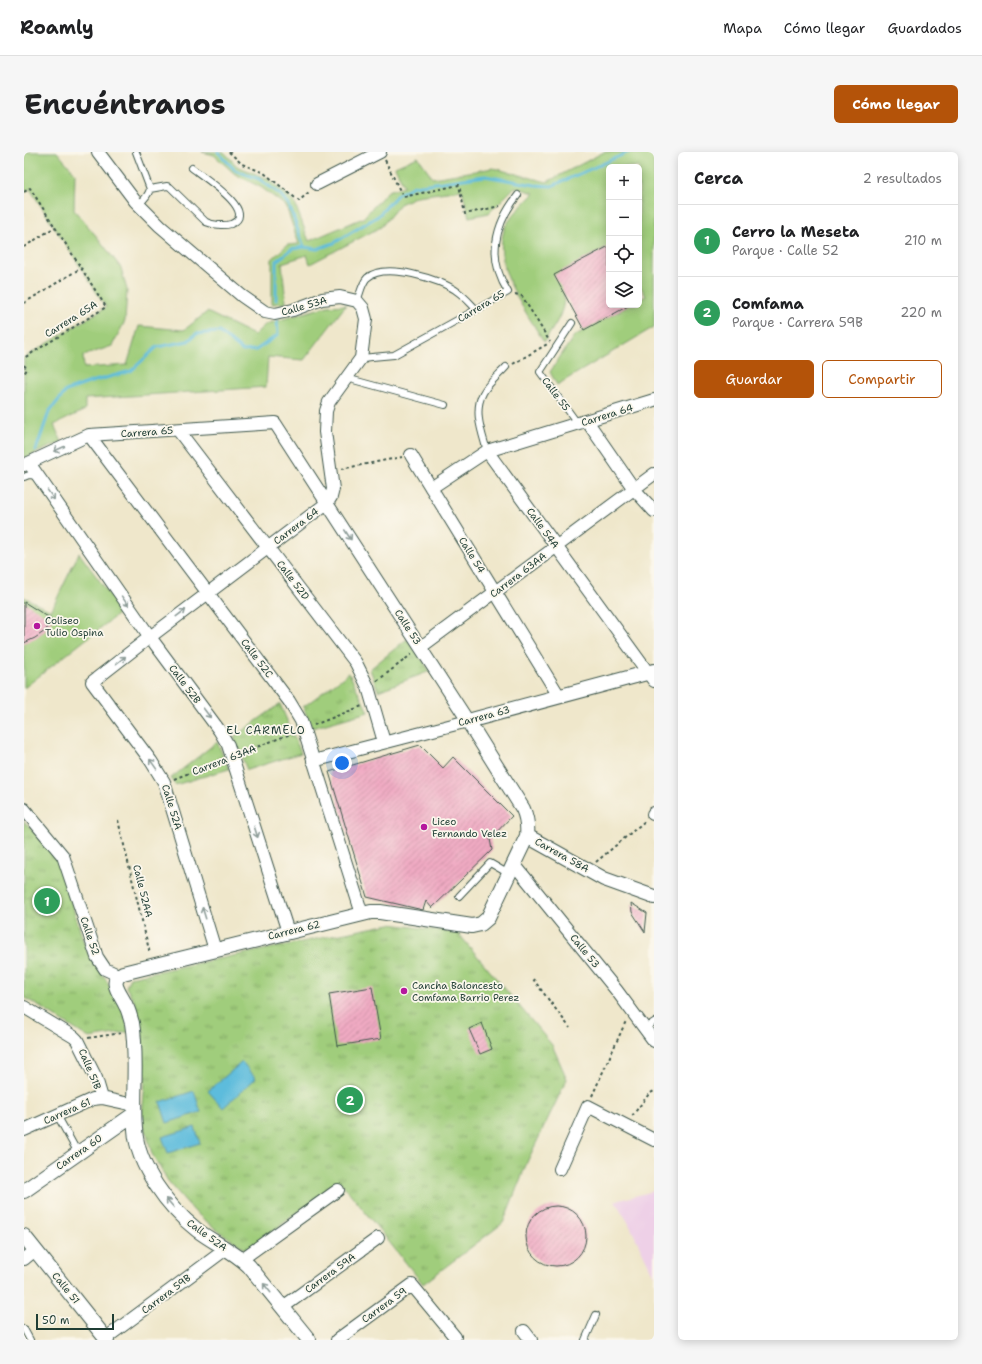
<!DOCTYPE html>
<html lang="es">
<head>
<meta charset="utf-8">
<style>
  :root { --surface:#fff; --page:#f6f6f6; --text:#202124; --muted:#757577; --line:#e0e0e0; --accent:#b45309 }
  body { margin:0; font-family:"Shantell Sans",sans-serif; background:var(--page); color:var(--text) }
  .controls { position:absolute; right:12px; top:12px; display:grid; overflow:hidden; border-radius:6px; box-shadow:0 2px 10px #0003 }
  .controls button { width:36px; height:36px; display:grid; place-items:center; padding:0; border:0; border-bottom:1px solid var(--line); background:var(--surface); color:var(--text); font:20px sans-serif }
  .scale { position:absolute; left:12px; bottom:10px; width:78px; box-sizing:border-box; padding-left:4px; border:2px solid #1f3d34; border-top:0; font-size:11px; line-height:14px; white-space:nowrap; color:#1f3d34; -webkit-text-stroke:3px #fbf7ec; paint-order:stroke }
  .you { position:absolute; left:318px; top:611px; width:14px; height:14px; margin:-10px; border:3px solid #fff; border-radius:50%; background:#1a73e8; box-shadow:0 0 0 6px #1a73e833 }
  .badge { display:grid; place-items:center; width:26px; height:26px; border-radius:50%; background:var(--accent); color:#fff; font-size:13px; font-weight:700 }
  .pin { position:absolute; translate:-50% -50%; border:2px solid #fff; box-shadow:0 1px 4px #0006 }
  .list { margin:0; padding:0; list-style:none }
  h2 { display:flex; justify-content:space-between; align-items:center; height:52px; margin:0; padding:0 16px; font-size:17px }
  h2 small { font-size:13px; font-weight:400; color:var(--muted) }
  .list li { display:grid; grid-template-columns:26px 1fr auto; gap:12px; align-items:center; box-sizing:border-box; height:72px; padding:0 16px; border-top:1px solid var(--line) }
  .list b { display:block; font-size:15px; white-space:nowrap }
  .list p { margin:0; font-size:13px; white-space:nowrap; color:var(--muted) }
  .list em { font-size:13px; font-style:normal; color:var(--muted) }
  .actions { display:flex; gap:8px; padding:12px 16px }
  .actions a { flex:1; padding:9px 0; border:1px solid var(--accent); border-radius:6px; text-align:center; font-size:14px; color:var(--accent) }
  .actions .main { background:var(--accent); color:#fff }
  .icon { flex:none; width:22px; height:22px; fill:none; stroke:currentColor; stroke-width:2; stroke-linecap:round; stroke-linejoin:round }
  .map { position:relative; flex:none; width:630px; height:1188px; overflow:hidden; border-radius:6px }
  header { display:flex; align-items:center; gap:24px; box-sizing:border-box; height:56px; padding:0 20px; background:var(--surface); border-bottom:1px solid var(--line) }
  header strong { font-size:19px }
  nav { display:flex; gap:22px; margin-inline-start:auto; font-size:14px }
  .intro { display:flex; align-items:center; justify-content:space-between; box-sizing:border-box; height:96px; padding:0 24px }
  h1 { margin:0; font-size:28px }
  .button { padding:10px 18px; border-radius:6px; background:var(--accent); color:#fff; font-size:14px; font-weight:700 }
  main { display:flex; gap:24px; padding:0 24px }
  aside { flex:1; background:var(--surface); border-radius:6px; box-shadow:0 2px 10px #0003 }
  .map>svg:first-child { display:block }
</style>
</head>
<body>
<header>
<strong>Roamly</strong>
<nav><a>Mapa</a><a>Cómo llegar</a><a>Guardados</a></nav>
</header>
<div class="intro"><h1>Encuéntranos</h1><a class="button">Cómo llegar</a></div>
<main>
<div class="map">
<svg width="630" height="1188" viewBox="0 0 630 1188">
  <defs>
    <pattern id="park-tufts" width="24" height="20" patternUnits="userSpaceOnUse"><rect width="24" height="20" fill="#a0cd7b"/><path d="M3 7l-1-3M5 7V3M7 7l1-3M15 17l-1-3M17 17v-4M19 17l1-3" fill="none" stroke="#82a866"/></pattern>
    <pattern id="building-hatch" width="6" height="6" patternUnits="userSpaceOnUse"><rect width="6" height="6" fill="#f0aac3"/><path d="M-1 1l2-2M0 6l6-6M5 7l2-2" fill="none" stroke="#c28c9f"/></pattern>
  </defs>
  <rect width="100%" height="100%" fill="#fbf7ec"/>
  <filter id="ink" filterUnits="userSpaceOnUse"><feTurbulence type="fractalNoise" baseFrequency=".025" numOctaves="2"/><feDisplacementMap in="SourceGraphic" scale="8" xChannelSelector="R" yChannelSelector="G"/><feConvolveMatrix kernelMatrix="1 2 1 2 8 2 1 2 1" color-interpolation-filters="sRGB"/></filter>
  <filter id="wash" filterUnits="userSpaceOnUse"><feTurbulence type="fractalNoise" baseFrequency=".012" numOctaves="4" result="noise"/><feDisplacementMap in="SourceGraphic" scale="16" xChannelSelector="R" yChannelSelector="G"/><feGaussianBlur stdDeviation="0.9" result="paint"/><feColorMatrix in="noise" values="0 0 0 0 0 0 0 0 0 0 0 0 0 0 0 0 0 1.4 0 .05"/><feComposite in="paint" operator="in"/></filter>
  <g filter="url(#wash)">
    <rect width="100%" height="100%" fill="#efe7cb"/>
    <path fill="#eed0e7" d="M630,1039V1124L604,1070L591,1049Z"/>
    <path fill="#a0cd7b" stroke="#608558" d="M0,0H33L51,21L50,58L74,86L97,116L103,138L101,169L88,194L59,204L60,216L103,213L115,174L160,178L183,160L230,183L242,172L304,154L322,153L280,208L244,205L242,235L61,247V258L30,273L38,290L0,306V206L82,155L6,37L0,40Z
      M178,0H200L213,14L244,27L270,49L285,89L339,66L364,39L380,34L371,15L394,5L409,26L469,16L523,30L580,0H630V175L533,233L526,220L550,184L606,153H615V148L622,144L615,132V15H585V94L531,123C534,129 540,137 540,143C541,161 529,176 520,190C502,159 468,116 480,78C483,67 503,49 510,41L491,35L465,61L445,65L438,38L393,44L376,52L357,75L286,112L283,103L258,111L262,151L248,152V107L263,93L275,92L262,54L238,36L211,22L190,3Z
      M55,401L98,459L0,536V445L27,459Z"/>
    <path fill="url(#park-tufts)" stroke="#608558" d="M383,487L406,519L354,539L346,517Z
      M325,521L344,560L288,576L279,555Z
      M256,552L277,601L223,618L210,585Z
      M193,590L205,617L151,633L147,626Z
      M0,669L33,705L61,794L70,811L80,824L101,862L104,880L65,886L0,845Z
      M366,772L434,781L528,893L543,927L504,1008L479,1071L399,1132L316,1029L223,1098L193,1078L171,1060L144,1029L128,1002L118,965L121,930L118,879L111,851L102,835L106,825Z"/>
    <path fill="#5dbcdc" stroke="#3e7c88" d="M218,910L232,926L199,956L184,939Z
      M170,939L177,960L143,971L136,950Z
      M171,975L176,991L144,1001L138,985Z"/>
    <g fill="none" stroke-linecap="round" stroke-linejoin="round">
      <path stroke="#5dbcdc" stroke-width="3" d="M194,0L211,18L235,27L256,42L265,53L280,95
        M252,148V109L268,97L280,95L293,97L310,91L354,64L374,42L390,34L461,24L511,33L528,34L605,0
        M12,298L25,260L42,239L67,230L107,219L133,195L164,189L172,182L195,180L219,199L232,198L254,183L253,168"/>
    </g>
    <g id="blocks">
      <path fill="url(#building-hatch)" d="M585,94V153H606L560,178L530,123Z
        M0,450L29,468L21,479L11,486L0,491Z
        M396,593L419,616L429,605L488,664L466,687L468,698L408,756L402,749L399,758L343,745L305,620Z
        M607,751L623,761L621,780L608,760Z
        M348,835L357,887L313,894L305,842Z
        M458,871L468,897L456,902L445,877Z
        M502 1084a30 30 0 1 1 60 0a30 30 0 1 1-60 0Z"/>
    </g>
  </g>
  <g filter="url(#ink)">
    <use href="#blocks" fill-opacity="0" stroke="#3e564b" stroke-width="1"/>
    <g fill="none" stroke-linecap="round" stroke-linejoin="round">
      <defs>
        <path id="service" d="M112,0L126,37C124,44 120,48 115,52
          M126,37L143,34L146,35L182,70C189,73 200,74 207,72C236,61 178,24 168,16
          M333,149C336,142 338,131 343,126C361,110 417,127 434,140C441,145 446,151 452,157
          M548,171L516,220L554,272
          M337,206L370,203L484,140C463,107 470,73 494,43
          M322,226L421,253
          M463,299C458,281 449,259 459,241C464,231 475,223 482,215
          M0,325L5,323L14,324
          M435,744L466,711L485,722
          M621,876L630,870
          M33,963L54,1001
          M0,1177L6,1188
          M561,1188L572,1163"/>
        <path id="minor" d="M74,0L111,49L136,74L218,144L241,160L251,162L269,158L298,147L316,145L333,149L339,156L342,167L337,206L305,250L302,259L301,280L309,337L307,345L303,351L126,485L68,530L127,609L140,630L191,798
          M293,32L356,0
          M563,269L610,337L630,359
          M154,278L332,511L344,535L360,590
          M65,283L265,549L277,569L338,762
          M463,299L630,529
          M387,303L535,544
          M5,311L126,485L195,578L204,593L264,780
          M0,313L65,283L251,271L444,569L289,609
          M407,336L463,299L630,248
          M397,495L630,322
          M0,657L39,704L73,805L81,817L94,823
          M629,662L630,661
          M490,712L593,839L630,889
          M0,855L50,885L53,888L72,926L78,946
          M0,978L69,947L78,946L110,953
          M536,1017L564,954L630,988
          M0,1107L11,1098
          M218,1107L314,1038
          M259,1155L354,1086
          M500,1179L507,1188
          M82,1186L202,1097
          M313,1188L388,1133L431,1185"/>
        <path id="tertiary" d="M503,684L580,727L630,745
          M0,1039L110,962
          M0,1084L83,1188
          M285,1188L225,1114C210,1099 190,1091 173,1078C145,1056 113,1014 111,977C108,942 114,906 108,871C106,865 105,859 102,854C97,842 83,829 99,821L347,760H356L448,774L457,772L464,766L503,684C504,674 503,666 499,657L444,569L630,519"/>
      </defs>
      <use href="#service" stroke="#3e564b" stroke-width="8"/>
      <use href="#minor" stroke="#3e564b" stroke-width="14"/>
      <use href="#tertiary" stroke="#3e564b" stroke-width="16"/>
      <path stroke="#3e564b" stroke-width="2" stroke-dasharray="3 3" stroke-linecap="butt" d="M205,0L218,12L240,21L275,49L286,39
        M361,8L379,45L435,33L441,62L476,54
        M0,40L6,36L82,155L0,206
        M0,95L31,75
        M491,142L498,144L526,190
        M0,151L57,116
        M489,212L525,191
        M0,213L3,217L0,222
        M317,317L378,305
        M353,529L388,502
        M290,573L338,554
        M217,601L269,581
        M150,627L198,608
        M94,668L126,802
        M572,710L621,669
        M509,827L546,876
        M64,886L98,881
        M568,944L602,869
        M608,964L625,942L630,939"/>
      <use href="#service" stroke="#fff" stroke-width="6"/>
      <use href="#minor" stroke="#fff" stroke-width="12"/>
      <use href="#tertiary" stroke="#fff" stroke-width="14"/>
    </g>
    <defs><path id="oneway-shaft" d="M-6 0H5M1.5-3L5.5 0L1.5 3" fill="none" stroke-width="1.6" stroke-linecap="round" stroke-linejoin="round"/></defs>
    <g stroke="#8f9e9a">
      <use href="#oneway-shaft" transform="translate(35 297) rotate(156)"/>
      <use href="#oneway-shaft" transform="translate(27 343) rotate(55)"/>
      <use href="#oneway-shaft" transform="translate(324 383) rotate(57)"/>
      <use href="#oneway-shaft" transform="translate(101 449) rotate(55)"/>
      <use href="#oneway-shaft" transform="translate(157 461) rotate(-37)"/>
      <use href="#oneway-shaft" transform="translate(97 508) rotate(-38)"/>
      <use href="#oneway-shaft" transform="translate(183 561) rotate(53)"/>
      <use href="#oneway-shaft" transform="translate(129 612) rotate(-125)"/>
      <use href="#oneway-shaft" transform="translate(232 680) rotate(72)"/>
      <use href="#oneway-shaft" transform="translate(180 761) rotate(-107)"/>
      <use href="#oneway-shaft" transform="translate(146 1051) rotate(-131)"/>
      <use href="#oneway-shaft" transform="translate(243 1136) rotate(-129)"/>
    </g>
  </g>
  <g fill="#b5179e" stroke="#fbf7ec" stroke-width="1.5">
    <circle cx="13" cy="474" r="4"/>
    <circle cx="400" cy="675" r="4"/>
    <circle cx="380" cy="839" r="4"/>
  </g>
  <g text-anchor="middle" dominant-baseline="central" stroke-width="3.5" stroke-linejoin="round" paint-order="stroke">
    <g font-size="10" fill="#1f3d34" stroke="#fbf7ec">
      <text transform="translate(280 154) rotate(-16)">Calle 53A</text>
      <text transform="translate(457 154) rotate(-31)">Carrera 65</text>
      <text transform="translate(47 167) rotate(-32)">Carrera 65A</text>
      <text transform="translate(532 242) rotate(53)">Calle 55</text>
      <text transform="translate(583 263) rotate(-17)">Carrera 64</text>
      <text transform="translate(123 280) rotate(-4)">Carrera 65</text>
      <text transform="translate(272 374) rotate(-37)">Carrera 64</text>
      <text transform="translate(519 376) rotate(54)">Calle 54A</text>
      <text transform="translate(448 403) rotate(58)">Calle 54</text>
      <text transform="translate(494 423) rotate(-37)">Carrera 63AA</text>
      <text transform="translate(269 428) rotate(53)">Calle 52D</text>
      <text transform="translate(384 475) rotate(57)">Calle 53</text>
      <text transform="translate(233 506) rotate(53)">Calle 52C</text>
      <text transform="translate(161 532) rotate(53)">Calle 52B</text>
      <text transform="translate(460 564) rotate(-15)">Carrera 63</text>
      <text transform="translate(200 608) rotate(-21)">Carrera 63AA</text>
      <text transform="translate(148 655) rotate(73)">Calle 52A</text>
      <text transform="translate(538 703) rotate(29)">Carrera 58A</text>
      <text transform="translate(119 739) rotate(76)">Calle 52AA</text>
      <text transform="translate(270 778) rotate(-14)">Carrera 62</text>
      <text transform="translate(66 784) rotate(71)">Calle 52</text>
      <text transform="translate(561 799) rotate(51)">Calle 53</text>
      <text transform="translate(66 917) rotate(67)">Calle 51B</text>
      <text transform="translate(43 959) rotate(-24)">Carrera 61</text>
      <text transform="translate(55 1000) rotate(-35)">Carrera 60</text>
      <text transform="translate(183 1083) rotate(36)">Calle 52A</text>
      <text transform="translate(306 1121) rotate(-36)">Carrera 59A</text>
      <text transform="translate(42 1136) rotate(51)">Calle 51</text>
      <text transform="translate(142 1142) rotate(-37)">Carrera 59B</text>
      <text transform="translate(360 1153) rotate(-36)">Carrera 59</text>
    </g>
    <g font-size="10" fill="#1f3d34" stroke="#fbf7ec" text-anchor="start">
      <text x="21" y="468">Coliseo<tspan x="21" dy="12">Tulio Ospina</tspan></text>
      <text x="408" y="669">Liceo<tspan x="408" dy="12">Fernando Velez</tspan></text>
      <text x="388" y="833">Cancha Baloncesto<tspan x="388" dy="12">Comfama Barrio Perez</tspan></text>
    </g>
    <g font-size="11" letter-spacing="1" fill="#1f3d34" stroke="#fbf7ec">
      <text x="242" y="578">EL CARMELO</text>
    </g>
  </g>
</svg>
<div class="controls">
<button>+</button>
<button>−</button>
<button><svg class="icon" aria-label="locate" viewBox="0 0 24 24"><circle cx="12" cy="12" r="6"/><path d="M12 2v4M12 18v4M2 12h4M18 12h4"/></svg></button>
<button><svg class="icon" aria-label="layers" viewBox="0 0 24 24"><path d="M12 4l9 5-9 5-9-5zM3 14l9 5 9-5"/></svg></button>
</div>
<div class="scale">50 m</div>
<div class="you"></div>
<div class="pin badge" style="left:23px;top:749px;background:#2e9e5b">1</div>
<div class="pin badge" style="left:326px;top:948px;background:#2e9e5b">2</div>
</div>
<aside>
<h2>Cerca<small>2 resultados</small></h2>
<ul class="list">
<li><span class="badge" style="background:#2e9e5b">1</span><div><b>Cerro la Meseta</b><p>Parque · Calle 52</p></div><em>210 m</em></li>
<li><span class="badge" style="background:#2e9e5b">2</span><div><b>Comfama</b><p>Parque · Carrera 59B</p></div><em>220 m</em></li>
</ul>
<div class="actions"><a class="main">Guardar</a><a>Compartir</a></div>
</aside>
</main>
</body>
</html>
